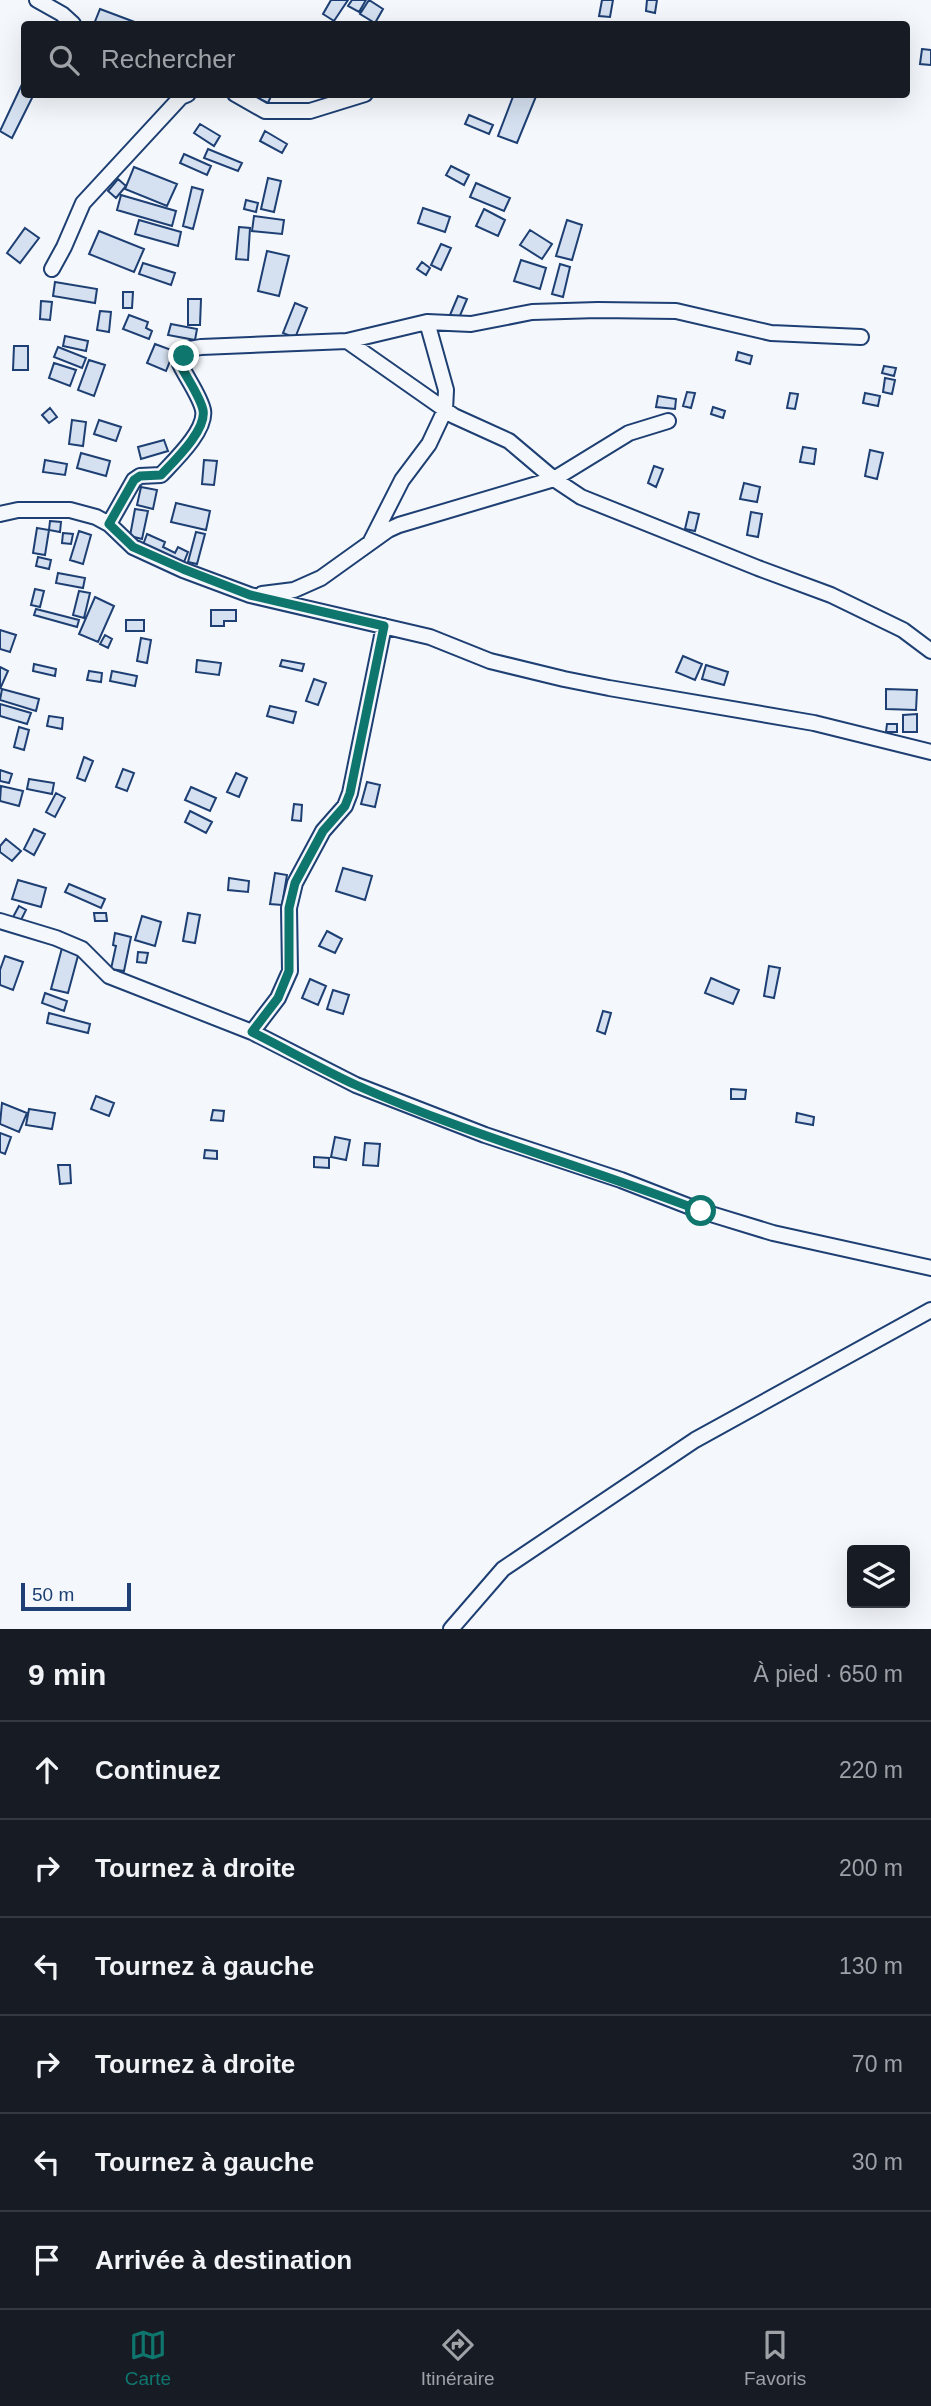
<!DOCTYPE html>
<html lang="fr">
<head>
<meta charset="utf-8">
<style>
  :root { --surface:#171b24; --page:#20242c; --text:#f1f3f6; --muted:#9ea1a6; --line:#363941; --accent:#0f766e }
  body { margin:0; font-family:Helvetica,sans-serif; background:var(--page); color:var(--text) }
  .controls { position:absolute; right:21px; bottom:21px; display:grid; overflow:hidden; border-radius:7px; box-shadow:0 7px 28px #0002 }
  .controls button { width:63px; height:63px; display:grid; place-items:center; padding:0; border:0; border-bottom:2px solid var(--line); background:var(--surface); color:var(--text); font:35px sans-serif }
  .scale { position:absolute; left:21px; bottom:18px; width:110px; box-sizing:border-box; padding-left:7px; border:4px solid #1d3f73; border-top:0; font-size:19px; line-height:24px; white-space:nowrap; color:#1d3f73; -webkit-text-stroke:5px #f4f7fb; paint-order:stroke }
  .stop { position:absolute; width:21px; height:21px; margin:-16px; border:5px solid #0f766e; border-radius:50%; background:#fff }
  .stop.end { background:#0f766e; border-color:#fff; box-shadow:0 2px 7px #0008 }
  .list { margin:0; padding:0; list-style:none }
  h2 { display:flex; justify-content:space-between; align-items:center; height:91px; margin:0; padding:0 28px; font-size:30px }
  h2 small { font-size:23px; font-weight:400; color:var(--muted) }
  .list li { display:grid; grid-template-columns:46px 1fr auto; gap:21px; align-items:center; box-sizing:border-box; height:98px; padding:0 28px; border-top:2px solid var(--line) }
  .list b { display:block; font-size:26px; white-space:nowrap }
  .list em { font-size:23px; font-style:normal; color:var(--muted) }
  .icon { flex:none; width:38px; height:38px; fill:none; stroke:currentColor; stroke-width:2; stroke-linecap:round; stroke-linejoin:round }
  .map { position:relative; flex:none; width:931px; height:1629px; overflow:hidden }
  .search { position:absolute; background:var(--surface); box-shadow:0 7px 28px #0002; left:21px; right:21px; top:21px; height:77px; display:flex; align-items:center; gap:18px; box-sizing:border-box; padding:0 24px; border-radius:7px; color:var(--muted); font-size:26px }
  .sheet { height:679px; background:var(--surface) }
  nav { display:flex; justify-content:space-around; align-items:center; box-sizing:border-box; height:98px; border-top:2px solid var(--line); background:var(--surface); font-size:19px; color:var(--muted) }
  nav a { display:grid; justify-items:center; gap:4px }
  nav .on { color:var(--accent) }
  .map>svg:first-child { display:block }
</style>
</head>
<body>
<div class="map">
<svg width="931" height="1629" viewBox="0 0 931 1629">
  <rect width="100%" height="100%" fill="#f4f7fb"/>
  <path fill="#d5e0f0" stroke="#1d3f73" stroke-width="2" d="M331,0H348L334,21L323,14Z
    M352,0H366L359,12L348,6Z
    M369,0L383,9L375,23L360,14Z
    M602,0H613L610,17L599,16Z
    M647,0H657L655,13L646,11Z
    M100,9L140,24H94Z
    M922,49L931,50V65L920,64Z
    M24,80V94H34L12,138L0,131Z
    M250,94H272L268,103Z
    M514,94H537L517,143L498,136Z
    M469,115L493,125L489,134L465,124Z
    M200,124L220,136L214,146L194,133Z
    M265,131L287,144L282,153L260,141Z
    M208,149L242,163L238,171L204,158Z
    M184,154L211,166L207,175L180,163Z
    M451,166L469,175L464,185L446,175Z
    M134,167L177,184L167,206L125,189Z
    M268,178L281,181L274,212L261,209Z
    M118,179L126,186L116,198L108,191Z
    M476,183L510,198L504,211L470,197Z
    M192,187L203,190L193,229L183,226Z
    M121,195L176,211L172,226L117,210Z
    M246,200L258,203L256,212L244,209Z
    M423,208L450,217L445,232L418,223Z
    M484,209L505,220L498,236L476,226Z
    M254,216L284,220L282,234L252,231Z
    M139,220L181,232L178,246L135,234Z
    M567,220L582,225L572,260L556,256Z
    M239,227L250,228L248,260L236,259Z
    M25,228L39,238L20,263L7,253Z
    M530,230L552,244L542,259L520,245Z
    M99,231L144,249L134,272L89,254Z
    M441,244L451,248L441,270L431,265Z
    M267,251L289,256L279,296L258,291Z
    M521,260L546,268L540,289L514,281Z
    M422,262L430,268L426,275L417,269Z
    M143,263L175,273L171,285L139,274Z
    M560,264L570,267L563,297L552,294Z
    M55,282L97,289L95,303L53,296Z
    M123,292H133L132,308H123Z
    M458,296L467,299L459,318L450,315Z
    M188,299H201L200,325H188Z
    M41,301L52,302L50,320L40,319Z
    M295,303L307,308L295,338L283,333Z
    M100,311L111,312L109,332L97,330Z
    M129,315L148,322L146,328L152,331L149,339L123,329Z
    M171,324L197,329L195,340L168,335Z
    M65,336L88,341L86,351L63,346Z
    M155,344L174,351L166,371L147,363Z
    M14,346H28V370H13Z
    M58,347L86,358L82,368L54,357Z
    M738,352L752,356L750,364L736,360Z
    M89,360L105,365L94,396L78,390Z
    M54,363L76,370L70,386L49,378Z
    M884,366L896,368L894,376L882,373Z
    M885,378L895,380L892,394L883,392Z
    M687,392L695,393L691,408L683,406Z
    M790,393L798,394L795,409L787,408Z
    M865,393L880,396L878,406L863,403Z
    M658,396L676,399L675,409L656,407Z
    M713,407L725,411L723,418L711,414Z
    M50,408L57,417L49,423L42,415Z
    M72,420L86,422L83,446L69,444Z
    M99,420L121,427L116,441L94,434Z
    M164,440L168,451L141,459L138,447Z
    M803,447L816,449L814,464L800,462Z
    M870,450L883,453L877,479L865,476Z
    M81,453L110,461L106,476L77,468Z
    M45,460L67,464L65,475L43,472Z
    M204,460L217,461L214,485L202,484Z
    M654,466L663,469L656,487L648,483Z
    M744,483L760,487L757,502L740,499Z
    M141,487L157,490L153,509L137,505Z
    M176,503L210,511L206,530L171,522Z
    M135,509L148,511L142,539L130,536Z
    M689,512L699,514L695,531L685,529Z
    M751,512L762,514L758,537L747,535Z
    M50,521L61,522L60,532L49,530Z
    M37,528L49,530L45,555L33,553Z
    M79,531L91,535L83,564L70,560Z
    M196,532L205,534L197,564L188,562Z
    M63,533L73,534L71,544L62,543Z
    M147,534L165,542L163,547L175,553L178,547L188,552L184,562L143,545Z
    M38,557L51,560L49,569L36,566Z
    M58,573L85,578L83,588L56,583Z
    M35,589L44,591L40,607L31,605Z
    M79,591L90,593L84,618L73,615Z
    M95,597L114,606L98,642L79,634Z
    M36,609L79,620L77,627L34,615Z
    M211,610H236V621H224V626H211Z
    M126,620H144V631H126Z
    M0,630L16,635L10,652L0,649Z
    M105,635L112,639L108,648L100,644Z
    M141,638L151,640L147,663L137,661Z
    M683,656L702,664L695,680L676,672Z
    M197,660L221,663L219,675L196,672Z
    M282,660L304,664L302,671L280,666Z
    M34,664L56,669L55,676L33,671Z
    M706,665L728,672L724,685L702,679Z
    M0,667L8,671L0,689Z
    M89,671L102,673L101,682L87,680Z
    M112,671L137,676L135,686L110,681Z
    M314,679L326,683L318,705L306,701Z
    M2,689L39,699L36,711L0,700Z
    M886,689L917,690L916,710L886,709Z
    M0,704L31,713L27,724L0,716Z
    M270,706L296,712L293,723L267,716Z
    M917,714V732H903V715Z
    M49,716L63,718L62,729L47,726Z
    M887,724H897V732H886Z
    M19,727L29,730L24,750L14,747Z
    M84,757L93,761L85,781L77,778Z
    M123,769L134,773L127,791L116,787Z
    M0,770L12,774L9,783L0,781Z
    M236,773L247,778L239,797L227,792Z
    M29,779L54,783L52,794L27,789Z
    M367,782L380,785L375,807L361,804Z
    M1,786L23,791L19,806L0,801Z
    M191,787L216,798L210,811L185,800Z
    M56,793L65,798L55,817L46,812Z
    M294,804L302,805L301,821L292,820Z
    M190,811L212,822L206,833L185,822Z
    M34,829L45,834L34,855L24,849Z
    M6,839L21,851L12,861L0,852V846Z
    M343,868L372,876L365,900L336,891Z
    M275,873L287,875L282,905L270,904Z
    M229,878L249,881L248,892L228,890Z
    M18,880L46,888L41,907L12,899Z
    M69,884L105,899L101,908L65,892Z
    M19,906L26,910L20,922L12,919Z
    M94,913H106L107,921H95Z
    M188,913L200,915L195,943L183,941Z
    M142,916L161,922L155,946L135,940Z
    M327,931L342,939L335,953L319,946Z
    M115,933L131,937L124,971L111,969L116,946L113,945Z
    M62,948L79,952L68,993L51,989Z
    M138,952L148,953L146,963L137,962Z
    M5,956L23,962L13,990L0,985V970Z
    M769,966L780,968L774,998L764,996Z
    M711,978L739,990L733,1004L705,993Z
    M310,979L326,986L318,1005L302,998Z
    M333,990L349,995L343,1014L327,1009Z
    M45,993L67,1001L64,1011L42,1003Z
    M603,1011L611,1013L605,1034L597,1031Z
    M49,1013L90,1024L88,1033L47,1023Z
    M731,1089L746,1090L745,1099H731Z
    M96,1096L114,1103L109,1116L91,1109Z
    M2,1103L27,1113L19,1132L0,1124Z
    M29,1109L55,1113L52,1129L26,1125Z
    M213,1110L224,1111L223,1121L211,1120Z
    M797,1113L814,1117L813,1125L796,1122Z
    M0,1133L11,1137L5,1154L0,1152Z
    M335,1137L350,1140L346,1160L331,1157Z
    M365,1143L380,1144L378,1166L363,1165Z
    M205,1150L217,1151V1159L204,1158Z
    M314,1157L329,1158V1168L314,1167Z
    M58,1165H70L71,1183L60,1184Z"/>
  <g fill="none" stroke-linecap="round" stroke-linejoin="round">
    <defs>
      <path id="street" d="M37,0L62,14L73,24
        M235,94L265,111H310L365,94
        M52,269L64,247L83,203L181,97L188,94
        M347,341L454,416L509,441L554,479L581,497L758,568L831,595L903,630L931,651
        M0,514L18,510H70L96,517L109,524L133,547L183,570L250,595L430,637L490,661L564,679L609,688L814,723L931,752
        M109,524L134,480L140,476L161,475C174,461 207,430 203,410C200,396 186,377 180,364L190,349L201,347L347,341L427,322L471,324L532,312L598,310L676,311L771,333L861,337
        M371,541L402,480L429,444L445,410L446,390L427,322
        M262,594L294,590L321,578L388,530L399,525L554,479L629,433L668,421
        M0,921L56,938L82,949L109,976L252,1032L356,1085L485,1135L621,1180L701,1211L773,1233L931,1268
        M252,1032L278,998L290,971L289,908L295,883L323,831L345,806L350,793L384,626
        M451,1629L503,1569L695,1440L931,1310"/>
    </defs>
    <use href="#street" stroke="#1d3f73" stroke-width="18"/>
    <use href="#street" stroke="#f4f7fb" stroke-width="14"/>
  </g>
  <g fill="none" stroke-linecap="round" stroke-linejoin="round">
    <path stroke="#0f766e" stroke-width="9" d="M184,356L180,364C186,377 200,396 203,410C207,430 174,461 161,475L140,476L134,480L109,524L133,547L183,569L250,595L384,626L350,793L345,806L323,831L295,883L289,908V971L278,998L252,1032C286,1049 321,1069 356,1085C468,1135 587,1167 701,1211"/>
  </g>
</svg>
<div class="controls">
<button><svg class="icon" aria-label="layers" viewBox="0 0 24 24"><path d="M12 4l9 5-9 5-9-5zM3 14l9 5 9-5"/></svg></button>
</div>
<div class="scale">50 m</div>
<div class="stop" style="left:701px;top:1211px"></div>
<div class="stop end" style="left:184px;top:356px"></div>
<div class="search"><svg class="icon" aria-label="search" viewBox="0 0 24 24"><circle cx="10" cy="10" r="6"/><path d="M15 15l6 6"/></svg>Rechercher</div>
</div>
<section class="sheet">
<h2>9 min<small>À pied · 650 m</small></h2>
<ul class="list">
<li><svg class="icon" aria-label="ahead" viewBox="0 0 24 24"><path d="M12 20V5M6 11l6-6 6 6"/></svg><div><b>Continuez</b></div><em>220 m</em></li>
<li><svg class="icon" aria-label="right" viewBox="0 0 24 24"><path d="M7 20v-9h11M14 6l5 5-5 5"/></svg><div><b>Tournez à droite</b></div><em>200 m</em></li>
<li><svg class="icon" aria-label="left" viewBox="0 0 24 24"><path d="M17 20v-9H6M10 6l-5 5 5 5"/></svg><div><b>Tournez à gauche</b></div><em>130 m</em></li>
<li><svg class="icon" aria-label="right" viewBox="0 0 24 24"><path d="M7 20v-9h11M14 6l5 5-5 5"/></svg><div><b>Tournez à droite</b></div><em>70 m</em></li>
<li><svg class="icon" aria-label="left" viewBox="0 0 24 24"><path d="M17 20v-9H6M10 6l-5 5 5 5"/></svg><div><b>Tournez à gauche</b></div><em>30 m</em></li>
<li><svg class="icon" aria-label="arrive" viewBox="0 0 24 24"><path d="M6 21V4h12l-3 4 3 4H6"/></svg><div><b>Arrivée à destination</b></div></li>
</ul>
</section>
<nav>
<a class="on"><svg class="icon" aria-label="map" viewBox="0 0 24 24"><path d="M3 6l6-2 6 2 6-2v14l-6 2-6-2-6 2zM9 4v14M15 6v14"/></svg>Carte</a>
<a><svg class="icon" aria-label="directions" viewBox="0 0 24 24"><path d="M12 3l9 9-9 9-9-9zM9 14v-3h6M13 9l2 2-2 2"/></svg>Itinéraire</a>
<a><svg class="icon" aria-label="saved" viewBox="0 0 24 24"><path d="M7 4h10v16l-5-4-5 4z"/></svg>Favoris</a>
</nav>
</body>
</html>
